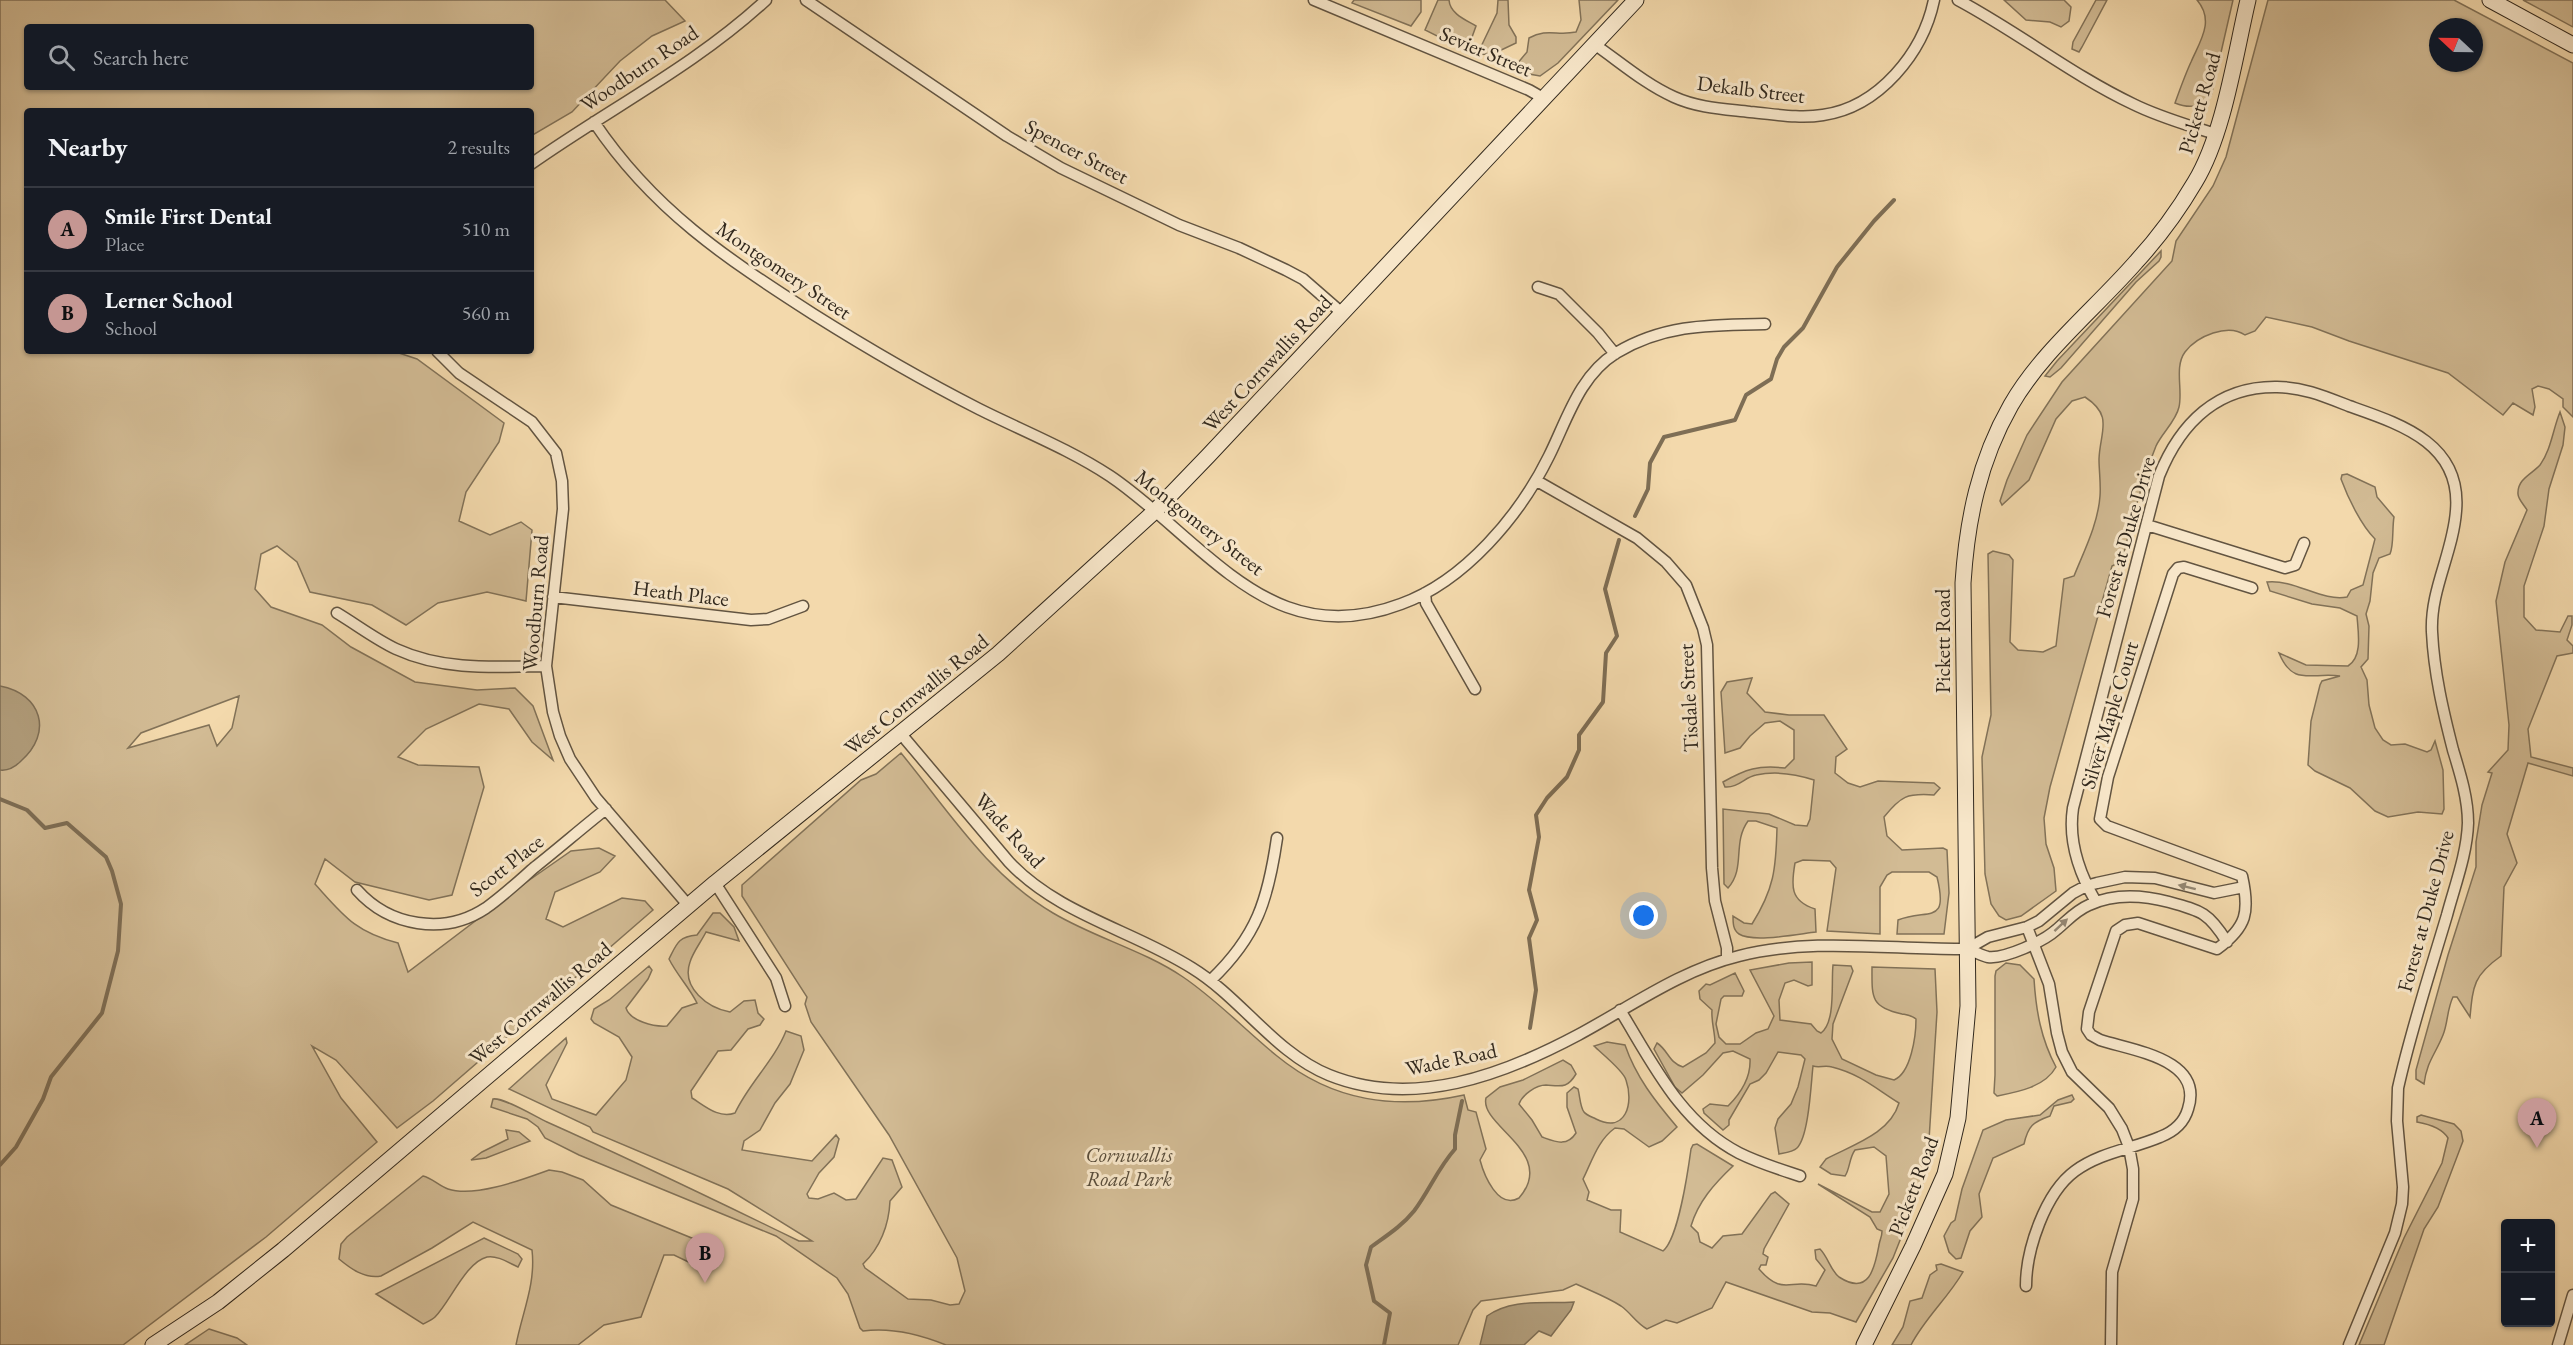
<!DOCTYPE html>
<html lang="en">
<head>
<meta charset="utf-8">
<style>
  :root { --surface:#171b24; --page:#242831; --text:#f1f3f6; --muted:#9ea1a6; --line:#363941; --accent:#c59692 }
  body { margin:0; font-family:"EB Garamond",serif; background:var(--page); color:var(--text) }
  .controls { position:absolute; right:18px; bottom:18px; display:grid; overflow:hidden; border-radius:6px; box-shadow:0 2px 4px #0004 }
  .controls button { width:54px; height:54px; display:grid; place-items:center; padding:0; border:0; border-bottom:2px solid var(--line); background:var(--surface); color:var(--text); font:30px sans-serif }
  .compass { position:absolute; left:2429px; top:18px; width:54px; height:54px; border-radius:50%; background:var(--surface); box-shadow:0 2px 4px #0004; rotate:292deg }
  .you { position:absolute; left:1644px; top:916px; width:21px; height:21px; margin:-15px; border:4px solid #fff; border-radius:50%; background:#1a73e8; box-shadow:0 0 0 9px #1a73e833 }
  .badge { display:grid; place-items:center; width:39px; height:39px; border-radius:50%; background:var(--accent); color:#111; font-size:20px; font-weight:700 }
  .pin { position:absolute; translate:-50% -50px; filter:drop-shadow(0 2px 3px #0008) }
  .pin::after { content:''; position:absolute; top:32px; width:21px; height:18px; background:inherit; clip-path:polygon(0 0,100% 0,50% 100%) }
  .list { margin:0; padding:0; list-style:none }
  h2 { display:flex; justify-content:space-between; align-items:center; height:78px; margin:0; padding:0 24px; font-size:26px }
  h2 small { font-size:20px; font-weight:400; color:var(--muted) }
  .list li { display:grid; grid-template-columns:39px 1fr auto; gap:18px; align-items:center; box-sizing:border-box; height:84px; padding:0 24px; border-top:2px solid var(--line) }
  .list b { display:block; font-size:22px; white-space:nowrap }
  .list p { margin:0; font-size:20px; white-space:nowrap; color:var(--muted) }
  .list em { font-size:20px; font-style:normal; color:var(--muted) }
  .icon { flex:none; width:33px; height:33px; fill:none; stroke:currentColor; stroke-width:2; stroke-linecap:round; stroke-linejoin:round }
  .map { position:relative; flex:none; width:2573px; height:1345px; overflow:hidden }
  .search { position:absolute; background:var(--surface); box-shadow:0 2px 4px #0004; left:24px; top:24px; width:510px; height:66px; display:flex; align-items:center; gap:15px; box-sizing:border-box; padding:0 21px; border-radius:6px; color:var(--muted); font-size:22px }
  .panel { position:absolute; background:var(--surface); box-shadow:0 2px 4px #0004; left:24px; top:108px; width:510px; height:246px; border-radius:6px }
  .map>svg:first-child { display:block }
</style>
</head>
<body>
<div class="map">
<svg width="2573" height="1345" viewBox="0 0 2573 1345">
  <rect width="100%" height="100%" fill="#f3d9ac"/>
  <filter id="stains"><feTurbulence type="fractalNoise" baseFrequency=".00333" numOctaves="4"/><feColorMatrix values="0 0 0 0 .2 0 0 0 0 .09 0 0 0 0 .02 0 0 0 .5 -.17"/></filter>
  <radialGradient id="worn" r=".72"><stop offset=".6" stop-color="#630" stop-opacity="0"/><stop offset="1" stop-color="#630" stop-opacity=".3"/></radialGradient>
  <path fill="#d2bb94" stroke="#827258" stroke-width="1.5" fill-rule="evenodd" d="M0,0H665L685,21L652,36L620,61L572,112L531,136V111H27V351H393L417,359L504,423L499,442L466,492L459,521L490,535L521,522L532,530L526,601L487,592L438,603L406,625L372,605L310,592L297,562L277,546L261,554L255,589L271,607L322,625L351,647L415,682L477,690L515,688L533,706L553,760L532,742L509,709L479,704L426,729L398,757L418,765L479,767L484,787L452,895L429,900L355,882L325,859L315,884C344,916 355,932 398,943L408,972L528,881L571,851L599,848L615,856L600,872L555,892L546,919L563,927L622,898L645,901L653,910L433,1101L397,1128L336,1060L312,1046L341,1098L377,1142L266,1237L123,1345H0ZM27,27H531V87H27ZM239,696L232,728L217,746L209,725L128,748L141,733Z
    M1354,0H1421V12L1411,26L1352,3Z
    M1438,0H1449C1450,14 1466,20 1476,26L1467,51L1425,30Z
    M1498,0H1508L1509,25L1516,37V43L1495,53L1477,55L1497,13Z
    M1579,0H1618L1558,63L1540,76L1529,74L1517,64L1527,52L1529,38C1547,28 1557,36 1576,32L1581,20Z
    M2004,0H2064L2071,7L2069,21L2061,27L2050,22L2026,20Z
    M2096,0H2107L2082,47L2079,52L2072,49L2073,42Z
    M2197,0H2233L2211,96C2200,107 2190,109 2175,103C2180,89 2185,75 2191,62C2200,41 2215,21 2197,0Z
    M2268,0H2454L2573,63V417L2563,407V399L2549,389L2538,386L2532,389L2535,407L2533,415L2513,403L2503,415L2448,373L2349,341L2312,327L2266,317L2255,331L2245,335C2228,323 2197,336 2185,352C2174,367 2183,390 2179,407C2176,421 2162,433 2156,446C2141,483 2131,523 2122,561L2112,566L2050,787L2044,818L2046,844L2054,868L2056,891L2021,916L2006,920L1999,916L1991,904L1985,874L1982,757L1991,715L1988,554L1993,551L2009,555L2013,560L2010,642L2018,650L2043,652L2056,646L2064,579L2074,576C2084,551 2098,524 2100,496C2101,484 2099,471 2099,459C2100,431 2114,416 2085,397L2072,401L2056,419L2029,480L2002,505L2000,501L2007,480L2027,435L2062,382L2172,261L2176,241L2213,186L2226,157ZM2438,27H2474V63H2438Z
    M2523,0H2573V27Z
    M2161,251V257L2159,261L2136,282L2061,368L2050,377L2045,376L2057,361Z
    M2560,412L2565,427L2563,445L2549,489L2544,526L2524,586V617L2536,630L2560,632L2568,616H2572V625L2567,640L2573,646V653L2557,656L2528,729L2531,757L2573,768V776L2528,763L2507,834L2517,863L2504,887L2501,956C2474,975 2473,985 2470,1017L2457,997H2453C2447,1009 2448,1023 2443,1035C2435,1055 2427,1061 2424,1084L2416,1079V1070L2448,955L2476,867V842L2482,805L2492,773L2488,772L2508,750L2509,725L2496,601L2505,562L2527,510C2524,505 2518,499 2518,494C2517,479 2532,474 2540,465C2551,450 2553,429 2560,412Z
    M2347,474L2375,487L2377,497L2394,517C2392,528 2394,545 2390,554L2379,558L2373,573L2370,601L2366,614L2369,626L2368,659L2361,667L2367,680L2369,705L2375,728L2383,740L2391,745L2405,744L2427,752L2431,750L2435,741L2443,770L2444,809L2442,814L2418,812L2388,817L2375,811L2350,788L2315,771L2308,765L2311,721L2320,685L2322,681L2340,676C2311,672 2293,687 2279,653L2306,665L2348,666C2363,657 2358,631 2357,616L2340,608L2312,604L2270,591L2267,582C2295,579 2322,602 2347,597L2351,590L2363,585L2375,539C2361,525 2348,498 2341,479L2342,475Z
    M1752,678L1747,693L1765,712L1789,715H1824L1847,749L1836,757L1835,773L1848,783L1860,787L1878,781L1934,783L1940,788L1934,795C1907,793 1901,796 1884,817L1887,836L1902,850L1943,848L1947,850L1949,893L1944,934H1897L1898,920C1928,908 1949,926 1937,877L1929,872H1892L1887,875L1880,887V934L1827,931L1836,868L1830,861L1803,860L1795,863C1791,886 1790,901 1815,909L1816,932C1798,934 1753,943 1739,934C1733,930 1733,923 1733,916L1744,923L1752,924C1774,889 1776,869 1777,828L1756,821H1748C1732,843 1746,868 1728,888L1724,884L1723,809L1769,814L1795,825L1807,826L1810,819L1814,780C1796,774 1775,771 1756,775C1745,777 1738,788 1725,787L1723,782C1746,769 1758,765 1785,768L1794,759V730L1780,721L1765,723L1750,736L1740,748L1725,753L1721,692L1727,682Z
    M901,753C947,809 989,876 1053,913C1095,938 1143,950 1183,977C1217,1000 1245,1030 1277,1056C1333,1102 1396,1110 1464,1095L1468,1110L1476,1112L1486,1149L1480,1160C1484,1175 1498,1210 1519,1198C1558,1153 1479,1126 1486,1098L1500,1087L1523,1080L1563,1060L1571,1065L1576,1074C1567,1089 1561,1086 1546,1085C1536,1085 1522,1095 1519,1104L1532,1120L1542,1137C1556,1142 1567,1147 1576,1133L1567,1107V1093L1574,1087L1578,1089C1580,1096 1580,1107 1584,1112C1586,1115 1592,1117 1596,1119C1626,1134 1634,1103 1626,1080C1624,1071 1601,1053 1594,1046L1607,1042L1625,1045C1636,1077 1655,1101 1677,1127L1662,1141L1649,1147L1624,1129L1615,1128C1598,1140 1592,1161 1583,1179L1589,1192L1587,1200L1611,1210H1621L1620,1232L1663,1251C1678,1239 1688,1171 1691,1149L1693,1145L1697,1144L1733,1166C1714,1184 1698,1202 1691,1226L1698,1233L1700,1242L1712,1248L1723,1236L1742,1234L1771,1194L1775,1192L1789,1204L1764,1249L1763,1254L1768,1257L1766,1265H1761L1759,1269C1783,1297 1790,1278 1816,1286L1825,1270L1816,1259L1815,1250L1820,1249C1828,1257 1831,1271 1839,1277C1870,1297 1875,1266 1879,1245C1880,1239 1882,1237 1882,1231L1877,1229L1870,1217L1818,1184L1872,1212H1880L1889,1194L1886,1156L1874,1147L1855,1150C1849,1158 1850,1169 1845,1176L1831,1174L1820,1167L1826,1159C1852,1145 1890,1134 1899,1103C1875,1088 1860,1074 1832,1067C1825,1065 1819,1068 1813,1066C1811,1083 1809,1136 1797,1148C1793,1152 1784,1153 1779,1154L1775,1128L1778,1119L1791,1104L1798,1087L1805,1059L1801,1055L1778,1052L1766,1073L1759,1080L1750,1084L1729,1120V1125L1723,1130L1704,1113L1703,1109L1710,1104L1728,1106C1741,1093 1751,1078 1750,1059L1733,1051L1723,1053L1703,1075L1682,1093L1675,1087L1654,1049L1657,1043C1668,1050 1669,1063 1683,1067L1706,1053L1715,1043C1715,1032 1711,1021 1712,1010L1700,999L1699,991L1706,984L1710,985L1735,973L1744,991L1742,996H1724L1721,999L1716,1024L1719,1037L1726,1044H1740L1756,1033L1768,1029L1774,1016L1750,970L1789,963L1812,962V985L1808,986L1794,980L1785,983L1779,1000L1780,1020L1811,1024L1817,1031L1821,1033C1836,1022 1831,983 1833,965L1851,966L1853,971L1833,1024L1832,1039L1842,1059L1876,1075L1894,1080C1911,1073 1916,1036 1916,1019C1911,1015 1908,1015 1902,1014C1870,1007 1872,997 1872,967L1935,969L1937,1012L1927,1172L1893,1258L1856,1322L1830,1313L1812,1312L1726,1282L1712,1308L1677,1323L1666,1320L1647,1329C1636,1323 1631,1313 1621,1306C1607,1297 1591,1291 1576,1284L1563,1290L1481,1301L1473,1310L1458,1345H946C919,1334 892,1327 863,1331L860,1328L848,1294L837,1278L776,1236L579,1155L545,1138L538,1127L527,1119L491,1107L493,1099C503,1097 536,1117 547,1122C632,1160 715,1200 799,1241H812L728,1189L593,1132L590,1127L509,1089L566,1038L567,1043L546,1085L552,1099L596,1115L626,1080L632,1057L619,1037L594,1023L591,1019L594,1009L609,1000L649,966L652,970L648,979L626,1008C630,1021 654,1027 667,1026L682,1008L697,1003C689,987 677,975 669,959C677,943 678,937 697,935L713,913H720L734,927L739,941L706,932C701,942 693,952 690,962C681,988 708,1008 730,1012L744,1001L755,1000L758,1013L764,1019L760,1025L748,1029L731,1050L718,1051L691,1091L692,1098C705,1106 719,1119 735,1113C749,1083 774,1061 786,1031L801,1036L804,1050L790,1084L775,1103L760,1130L744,1141L742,1150L812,1161L836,1135L839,1139L834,1157L819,1173L807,1194L809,1198L818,1199L834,1193L846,1200L856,1199L883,1158L892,1160L902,1187L890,1201C889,1225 880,1248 863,1264L865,1268L908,1299L931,1300L950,1305L959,1304L965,1291L957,1258L889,1135L811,1022L805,1004L807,997L742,896V885L861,780L876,774Z
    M2006,963L2020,965L2034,979C2036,1011 2041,1039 2056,1067C2045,1087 2018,1092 1997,1096L1994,1093L1995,1075V976L1996,971Z
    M2072,1095L2074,1099L2071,1102L2054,1106L2050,1116C2033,1122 2028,1126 2024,1144L1993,1158L1979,1194L1982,1217L1970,1231L1961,1258L1956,1259L1949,1252L1944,1236L1951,1223L1955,1220L1962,1189L1983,1130L2006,1120L2040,1115L2058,1100Z
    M2421,1115L2454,1124L2461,1131L2463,1141L2438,1207L2424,1229L2384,1345H2359L2404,1238L2442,1163L2448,1138C2442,1128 2428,1124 2417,1122V1117Z
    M506,1130L519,1132L530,1141L486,1158L471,1160L482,1152L508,1139Z
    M549,1170L562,1172L583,1180L611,1205L699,1241L710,1251L699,1267L674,1255H664L641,1317L604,1325L578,1345H516C522,1313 536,1284 532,1250L473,1222L432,1248L381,1276C365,1279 351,1269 339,1259L341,1244L347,1237L423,1176C432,1178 439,1186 448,1189C475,1198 524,1179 549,1170Z
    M484,1238L518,1254L522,1259L518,1267C509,1263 497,1255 487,1257C466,1262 450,1302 435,1317C432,1320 427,1322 423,1324L376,1294Z
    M1941,1264L1963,1272C1948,1298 1925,1318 1911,1345H1892L1903,1327L1910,1301L1922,1298L1930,1275L1937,1270L1936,1265Z
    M209,1329L237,1338L247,1345H185Z"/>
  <path fill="#b19d7b" stroke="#7e6e55" stroke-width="1.5" d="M0,686C42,694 53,733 21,761C15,767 8,771 0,770Z
    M1574,1302L1571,1310L1551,1336L1539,1331L1524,1345H1480L1487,1316C1512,1298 1544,1304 1574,1302Z"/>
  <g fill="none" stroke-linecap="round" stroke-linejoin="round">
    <path stroke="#7e6e55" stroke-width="4" d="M1635,516L1648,489L1650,463L1664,437L1735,420L1746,395L1771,379L1777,359L1784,347L1803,328L1837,267L1874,221L1894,200
      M0,799L27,810L45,828L67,823L106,857L112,871L121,904L118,951L102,1013L51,1077L43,1099L16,1147L0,1165
      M1530,1028L1536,990L1529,938L1537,920L1529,890L1539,837L1536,815L1547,798L1567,777L1579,750V735L1603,702L1606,653L1617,636L1605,589L1619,540
      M1384,1345L1390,1313L1374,1301L1366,1265L1371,1247C1386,1236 1402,1226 1414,1211C1429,1191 1438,1168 1455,1149V1135L1462,1101"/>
    <defs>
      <path id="street" d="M806,0L1007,136L1061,168L1179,225L1239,248L1286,270L1303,279L1342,313
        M1314,0L1529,90L1543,98
        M1958,0C2018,32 2072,75 2133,104C2159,117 2188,125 2215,134
        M1594,44C1620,62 1645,84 1674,97C1698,108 1725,109 1750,112C1774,114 1799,119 1823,115C1879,107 1923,53 1934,0
        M594,122C653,210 726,258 813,314C867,348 922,380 979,409C1023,431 1069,449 1110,476C1167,514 1224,584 1287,607C1325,621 1364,618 1401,604C1465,581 1520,515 1549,456C1567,420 1579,376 1616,353C1664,324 1711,325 1765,324
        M531,164C609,109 696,65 766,0
        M1538,287L1559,294L1598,333L1615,354
        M437,351L459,373L532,422L556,453L562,481L563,509L546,666L553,712L560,736L570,759L596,798L688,905
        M1537,481L1637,538L1666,562L1686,585L1703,628L1707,645L1712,868L1715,901L1727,948V959
        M2147,525L2285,568L2295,565L2304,543
        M1425,593L1426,603L1475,689
        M553,597L751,620L768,619L803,606
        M337,613C357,625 375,639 396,649C444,671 495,667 546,666
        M901,734L1009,862C1059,915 1132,930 1192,968C1241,998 1275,1053 1329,1075C1413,1109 1503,1075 1578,1035C1630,1007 1681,970 1739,956C1813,937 1892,950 1967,949C1974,951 1982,956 1988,957C2005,959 2044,941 2056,930C2067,921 2075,911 2089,905C2115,893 2142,895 2169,902C2202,911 2209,913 2227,942
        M715,883L776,978L785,1006
        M357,890C389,926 444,936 486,908C503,896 519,881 535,867C559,848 582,828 606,809
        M2096,902C2079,873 2068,841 2073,808L2159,476C2180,424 2217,386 2277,387C2303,387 2326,397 2349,406C2400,424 2462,443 2456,511C2453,553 2430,590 2432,632C2434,673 2443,711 2453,750C2460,773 2468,798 2468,823C2467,854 2455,885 2447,915C2430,972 2411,1030 2398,1088L2397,1121L2403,1187L2402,1204L2395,1233L2349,1345
        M2027,927L2049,984L2057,1033L2062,1052L2072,1072L2109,1108L2122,1129L2129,1147L2133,1169V1199L2112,1272L2111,1345
        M1967,949L1988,937L2027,927L2039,921L2073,893L2086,886L2097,883L2125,877L2155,878L2214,893L2244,887
        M1211,980C1257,936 1268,900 1277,838
        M1620,1010C1653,1064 1681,1123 1739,1153C1759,1163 1779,1169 1800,1176
        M2026,1286C2026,1250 2045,1193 2075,1171C2101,1152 2132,1149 2160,1137C2173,1132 2184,1123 2188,1109C2204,1059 2134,1051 2100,1040L2091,1035L2087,1029L2089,1012L2116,931L2125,925L2138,923L2217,949C2247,927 2250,912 2242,876L2107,826L2100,819L2108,777L2173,574L2178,568L2184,567L2252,588
        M2558,1345L2573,1295"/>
      <path id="secondary" d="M2490,0L2573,45
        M153,1345L218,1302L283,1250L715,883L998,654L1155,511L1208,456L1636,0
        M1864,1345L1913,1246L1945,1174L1958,1118L1968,1006L1963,583C1967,520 1979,461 2011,405C2042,351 2095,309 2136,262C2158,238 2178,211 2195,182C2224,134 2235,55 2248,0"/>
    </defs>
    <use href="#street" stroke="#625441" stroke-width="13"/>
    <use href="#secondary" stroke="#31281d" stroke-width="17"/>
    <use href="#street" stroke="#f7e6c9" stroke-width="10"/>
    <use href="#secondary" stroke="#f7e6c9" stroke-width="15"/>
  </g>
  <defs><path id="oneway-solid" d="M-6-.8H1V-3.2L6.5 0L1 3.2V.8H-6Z" transform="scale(1.5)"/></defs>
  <g fill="#948773">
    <use href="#oneway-solid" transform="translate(2187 887) rotate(-166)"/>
    <use href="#oneway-solid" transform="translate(2061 925) rotate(-43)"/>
  </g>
  <g text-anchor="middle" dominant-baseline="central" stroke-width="6" stroke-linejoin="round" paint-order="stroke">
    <g font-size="21" fill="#31281d" stroke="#f7e6c9">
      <text transform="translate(1486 51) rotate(23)">Sevier Street</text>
      <text transform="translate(639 68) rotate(-34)">Woodburn Road</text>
      <text transform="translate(1751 89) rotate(7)">Dekalb Street</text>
      <text transform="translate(2199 103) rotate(-74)">Pickett Road</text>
      <text transform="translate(1077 151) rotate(28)">Spencer Street</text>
      <text transform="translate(784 270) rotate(34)">Montgomery Street</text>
      <text transform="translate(1267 363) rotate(-47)">West Cornwallis Road</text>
      <text transform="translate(1200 522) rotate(38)">Montgomery Street</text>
      <text transform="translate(2125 537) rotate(-74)">Forest at Duke Drive</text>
      <text transform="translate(681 593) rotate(7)">Heath Place</text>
      <text transform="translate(535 603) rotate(-85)">Woodburn Road</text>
      <text transform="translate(1942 641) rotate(-90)">Pickett Road</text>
      <text transform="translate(916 694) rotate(-39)">West Cornwallis Road</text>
      <text transform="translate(1688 698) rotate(-93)">Tisdale Street</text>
      <text transform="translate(2109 715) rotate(-73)">Silver Maple Court</text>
      <text transform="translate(1010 830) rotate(48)">Wade Road</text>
      <text transform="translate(506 865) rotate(-38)">Scott Place</text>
      <text transform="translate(2425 911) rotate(-75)">Forest at Duke Drive</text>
      <text transform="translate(540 1003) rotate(-40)">West Cornwallis Road</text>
      <text transform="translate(1451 1059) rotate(-12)">Wade Road</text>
      <text transform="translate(1913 1186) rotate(-69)">Pickett Road</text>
    </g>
    <g font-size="21" font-style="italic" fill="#594d3b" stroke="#f7e6c9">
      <text x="1129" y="1154">Cornwallis<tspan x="1129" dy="24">Road Park</tspan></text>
    </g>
  </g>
  <rect width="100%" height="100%" filter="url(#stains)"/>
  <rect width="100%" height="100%" fill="url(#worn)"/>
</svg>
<div class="controls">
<button>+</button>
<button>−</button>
</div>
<svg class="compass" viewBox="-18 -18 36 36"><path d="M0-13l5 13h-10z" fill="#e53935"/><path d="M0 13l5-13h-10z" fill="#9ea1a6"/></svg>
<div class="you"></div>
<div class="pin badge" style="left:2537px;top:1148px">A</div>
<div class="pin badge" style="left:705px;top:1283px">B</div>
<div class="search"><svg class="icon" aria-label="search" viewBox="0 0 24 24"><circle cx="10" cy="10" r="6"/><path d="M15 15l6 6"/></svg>Search here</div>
<section class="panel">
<h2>Nearby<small>2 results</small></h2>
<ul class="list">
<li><span class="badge">A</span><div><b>Smile First Dental</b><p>Place</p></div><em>510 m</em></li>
<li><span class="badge">B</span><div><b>Lerner School</b><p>School</p></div><em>560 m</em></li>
</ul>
</section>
</div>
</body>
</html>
